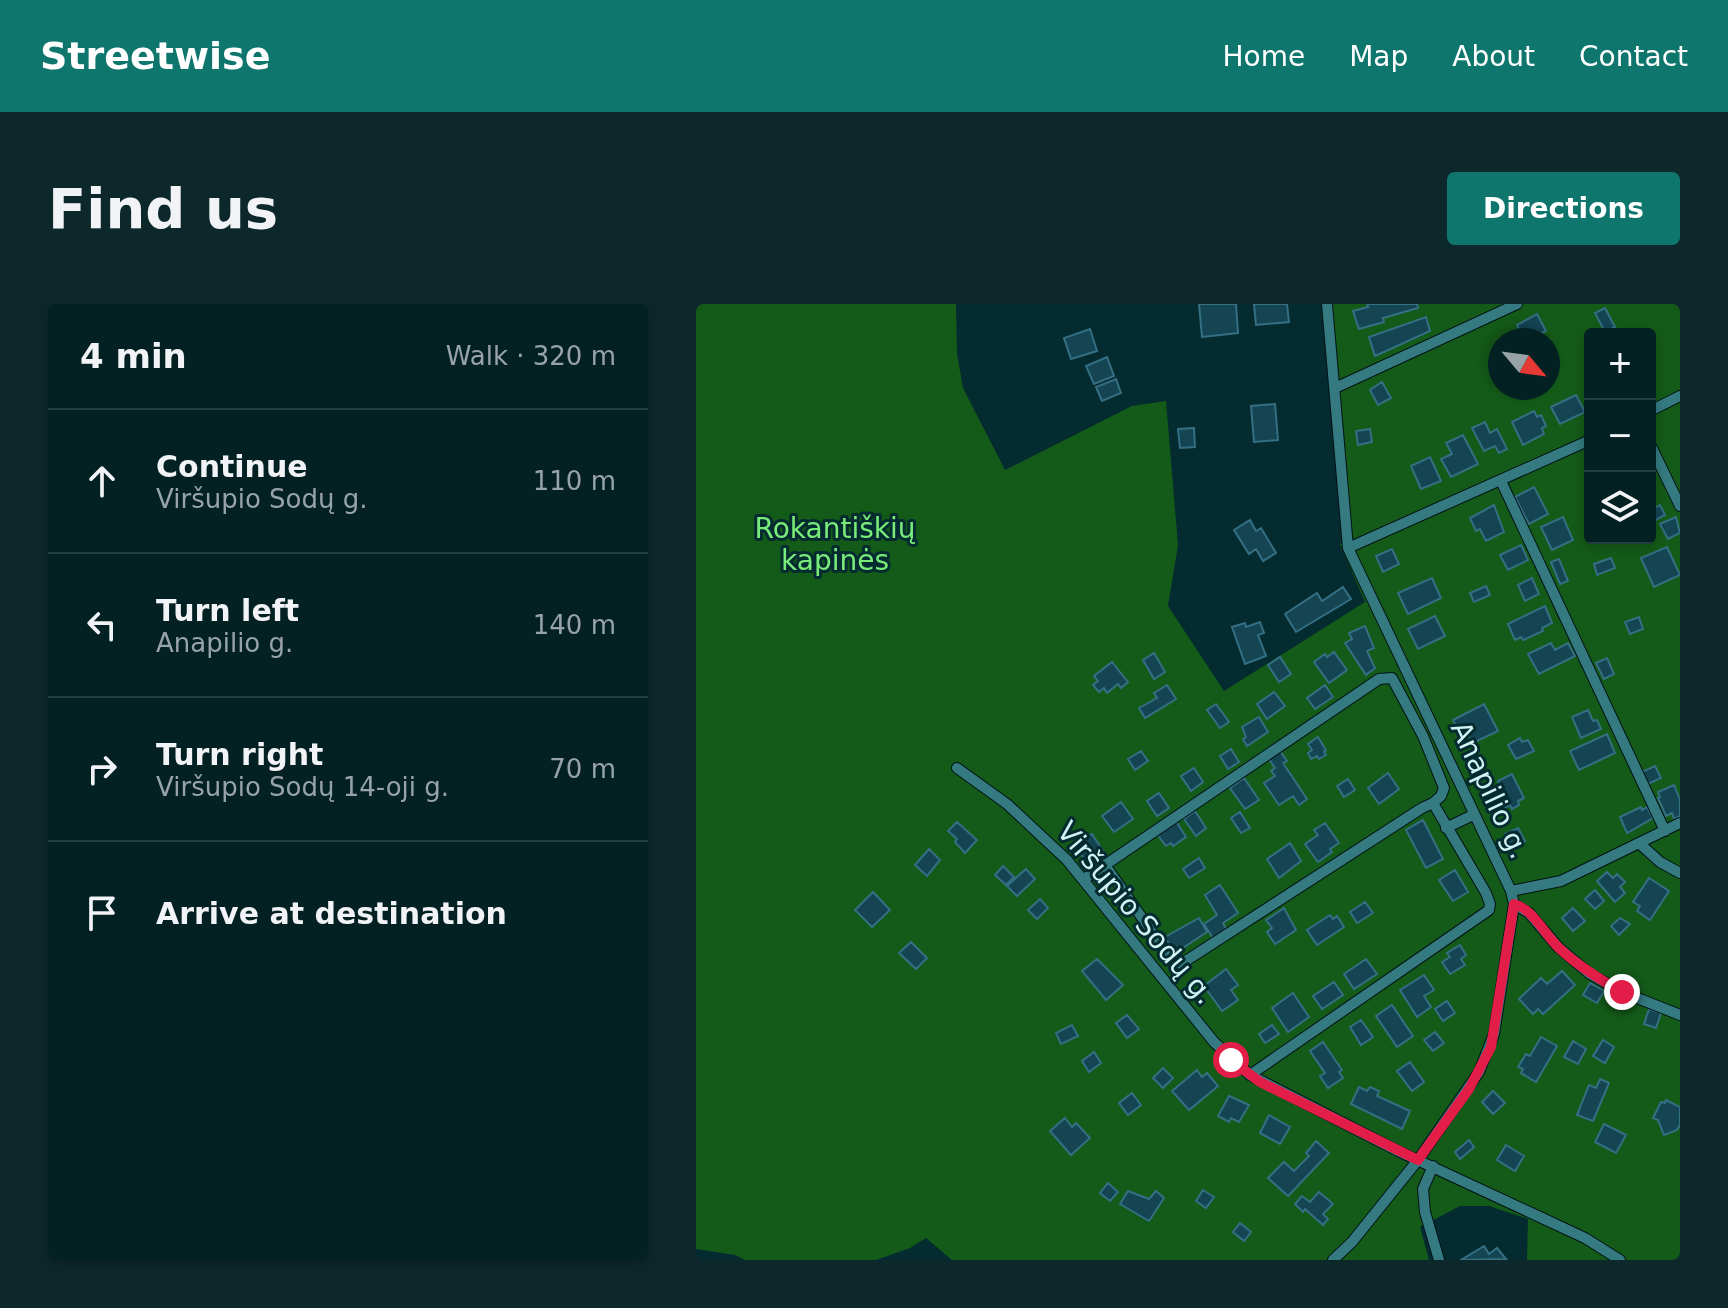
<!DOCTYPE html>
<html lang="en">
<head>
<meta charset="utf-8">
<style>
  :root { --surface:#032023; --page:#0d282b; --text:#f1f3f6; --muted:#97a3a6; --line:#243e41; --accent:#0f766e }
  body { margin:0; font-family:"DejaVu Sans",sans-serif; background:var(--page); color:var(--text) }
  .controls { position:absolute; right:24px; top:24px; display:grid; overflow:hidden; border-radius:8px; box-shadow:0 4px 12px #0003 }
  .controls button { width:72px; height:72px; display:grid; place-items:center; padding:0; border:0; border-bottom:2px solid var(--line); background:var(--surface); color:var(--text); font:40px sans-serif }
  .compass { position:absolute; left:792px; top:24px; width:72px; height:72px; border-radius:50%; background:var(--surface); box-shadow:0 4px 12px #0003; rotate:119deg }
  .stop { position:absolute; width:24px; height:24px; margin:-18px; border:6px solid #e11d48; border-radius:50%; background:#fff }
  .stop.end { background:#e11d48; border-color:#fff; box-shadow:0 2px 8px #0008 }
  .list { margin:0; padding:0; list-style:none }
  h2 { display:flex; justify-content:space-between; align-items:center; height:104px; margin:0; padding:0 32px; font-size:34px }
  h2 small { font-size:26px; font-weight:400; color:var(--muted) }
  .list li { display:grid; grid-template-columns:52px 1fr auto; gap:24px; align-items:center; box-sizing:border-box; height:144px; padding:0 32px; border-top:2px solid var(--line) }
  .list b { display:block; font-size:30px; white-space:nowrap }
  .list p { margin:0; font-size:26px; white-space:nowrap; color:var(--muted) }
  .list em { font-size:26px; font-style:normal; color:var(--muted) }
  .icon { flex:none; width:44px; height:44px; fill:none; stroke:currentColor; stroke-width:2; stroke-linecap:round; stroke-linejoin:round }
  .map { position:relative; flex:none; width:984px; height:956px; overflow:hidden; border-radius:8px }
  header { display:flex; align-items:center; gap:48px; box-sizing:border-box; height:112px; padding:0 40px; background:var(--accent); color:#fff }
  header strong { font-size:38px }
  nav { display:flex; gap:44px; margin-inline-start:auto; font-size:28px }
  .intro { display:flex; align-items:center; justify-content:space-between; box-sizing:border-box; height:192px; padding:0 48px }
  h1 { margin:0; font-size:56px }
  .button { padding:20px 36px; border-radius:8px; background:var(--accent); color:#fff; font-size:28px; font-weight:700 }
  main { display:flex; gap:48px; padding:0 48px }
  aside { flex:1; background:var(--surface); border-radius:8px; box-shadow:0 4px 12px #0003 }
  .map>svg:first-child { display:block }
</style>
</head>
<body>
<header>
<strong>Streetwise</strong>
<nav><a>Home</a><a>Map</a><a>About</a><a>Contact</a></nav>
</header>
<div class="intro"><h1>Find us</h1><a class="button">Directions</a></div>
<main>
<aside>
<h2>4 min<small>Walk · 320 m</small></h2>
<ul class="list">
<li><svg class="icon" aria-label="ahead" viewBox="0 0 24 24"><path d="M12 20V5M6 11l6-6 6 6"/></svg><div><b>Continue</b><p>Viršupio Sodų g.</p></div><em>110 m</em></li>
<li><svg class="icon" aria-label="left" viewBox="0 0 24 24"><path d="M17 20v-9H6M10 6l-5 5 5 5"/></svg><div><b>Turn left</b><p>Anapilio g.</p></div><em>140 m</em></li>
<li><svg class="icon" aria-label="right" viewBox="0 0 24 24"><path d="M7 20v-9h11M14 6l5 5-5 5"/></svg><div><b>Turn right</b><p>Viršupio Sodų 14-oji g.</p></div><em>70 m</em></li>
<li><svg class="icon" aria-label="arrive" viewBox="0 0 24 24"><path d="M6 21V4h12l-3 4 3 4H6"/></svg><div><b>Arrive at destination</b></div></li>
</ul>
</aside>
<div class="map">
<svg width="984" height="956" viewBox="0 0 984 956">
  <rect width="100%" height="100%" fill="#042b2f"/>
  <path fill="#145b19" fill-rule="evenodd" d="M0,0H260L261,50L267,84L309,166L436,102L470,97L482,241L472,302L528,387L669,298L644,240L656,234L635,0H984V956H831L832,915L793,902H764L724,923L733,956H256L230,934L214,944L180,956H49L39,951L0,945ZM894,30H954V234H894ZM804,36H852V84H804Z"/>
  <path fill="#154453" stroke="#346f84" stroke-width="2" d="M503,0H540L542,29L506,33Z
    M558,0H591L593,18L560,21Z
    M671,0H721L722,4L687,14L688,18L663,25L657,7L672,3Z
    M909,4L919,23L909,28L899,9Z
    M841,10L850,27L828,36L821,21Z
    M730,13L734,27L679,52L673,33Z
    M394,25L401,47L375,55L368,34Z
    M411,53L418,72L398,80L390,62Z
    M420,75L425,89L406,97L400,83Z
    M686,78L695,94L682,101L674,86Z
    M880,91L889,108L864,120L855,103Z
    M579,100L582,136L558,138L555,102Z
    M838,107L841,113L845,111L850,122L846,124L848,130L827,141L816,118Z
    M789,118L794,129L801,125L811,145L803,149L799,142L788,147L776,124Z
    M498,124L499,143L484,144L482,125Z
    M674,125L676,138L662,141L660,127Z
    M767,131L782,160L755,173L745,155L756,150L750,139Z
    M734,153L745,177L725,185L715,162Z
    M838,183L852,210L833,220L819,193Z
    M798,201L808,228L790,237L784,225L780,227L774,214Z
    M964,201L969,211L954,219V206Z
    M867,213L877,236L856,246L845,223Z
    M980,213L984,229L972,235L964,220Z
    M554,216L560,227L565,224L580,249L567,257L560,245L553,250L538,226Z
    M825,241L832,256L812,266L804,251Z
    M971,243L984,271L958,283L945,254Z
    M696,245L703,260L687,268L680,252Z
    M915,254L919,264L901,271L898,260Z
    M863,255L872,277L864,280L855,258Z
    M736,274L745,294L712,310L702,289Z
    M836,274L843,290L829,297L822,281Z
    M790,282L794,291L778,298L774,289Z
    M647,283L655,295L600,328L589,310L621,289L626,297Z
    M849,302L856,319L846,324L847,327L827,336L825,333L819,336L812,320Z
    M739,312L749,332L722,345L712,325Z
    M943,313L947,325L934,330L929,318Z
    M564,318L568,329L562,331L570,352L549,360L536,323L549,319L550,323Z
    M669,322L678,344L671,347L679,364L670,371L649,339L656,335L653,329Z
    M855,339L859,346L872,339L879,352L843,370L832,350Z
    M638,348L651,366L633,379L618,358L629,350L631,353Z
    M458,349L469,368L458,375L447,356Z
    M584,353L595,370L583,378L572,361Z
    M911,354L918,370L908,375L900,359Z
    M416,358L432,378L425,384L422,380L411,389L408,384L403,388L397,381L402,377L398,372Z
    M471,381L480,395L449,414L443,404L461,394L458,389Z
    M629,381L637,393L619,405L611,394Z
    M578,388L589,402L571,415L561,400Z
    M520,400L533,418L524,424L511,406Z
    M788,400L802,427L777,439L770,427L764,431L757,416Z
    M892,406L897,417L901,416L905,425L885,434L876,413Z
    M563,413L572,428L551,442L547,435L550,433L546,423Z
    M911,430L919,449L883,466L874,447Z
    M622,433L630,446L628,448L630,451L623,455L621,452L615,455L612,449L616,446L612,440Z
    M824,434L826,438L832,436L838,447L820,455L812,441Z
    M535,445L543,458L532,465L524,452Z
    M445,447L452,457L439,466L432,455Z
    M584,447L591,457L587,459L611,495L603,501L597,492L583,501L568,479L579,472L575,467L579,464L573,455Z
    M959,462L965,474L952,480L946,468Z
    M498,464L507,478L495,487L485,472Z
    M692,469L703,485L683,500L672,484Z
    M816,470L828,494L822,497L823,501L816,505L814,501L804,507L797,494L807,486L802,477Z
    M548,474L563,496L549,505L534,484Z
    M652,475L659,486L648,493L641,482Z
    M978,481L984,496V512L978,515L976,509L970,512L962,494L964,493L962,488Z
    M463,489L473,504L461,512L451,497Z
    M425,498L437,515L418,528L406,512Z
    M945,503L946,506L951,503L957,514L931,529L924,513Z
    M499,507L510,524L500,532L488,515Z
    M544,508L554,524L545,529L535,514Z
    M727,516L747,555L730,564L710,526Z
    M480,517L490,533L477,542L475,539L470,542L461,530Z
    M261,518L281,536L269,549L259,538L261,535L252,527Z
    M629,519L643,539L634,545L636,548L622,558L609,540L622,531L618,526Z
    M822,524L829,537L816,543L809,530Z
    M396,530L409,550L392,561L379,541Z
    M594,539L605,557L583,574L571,555Z
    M233,545L244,556L231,572L219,561Z
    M503,554L509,564L493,574L487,565Z
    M307,562L318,573L310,581L299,571Z
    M330,565L339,575L321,592L311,582Z
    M759,566L772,588L757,597L743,576Z
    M911,568L917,574L921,570L929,578L924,583L929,589L919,598L901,577Z
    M953,574L973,587L954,616L941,607L944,602L937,598Z
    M524,581L542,609L527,619L530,625L517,634L508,620L521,611L509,591Z
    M899,586L908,597L899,605L889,595Z
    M177,588L194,606L176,623L159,606Z
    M344,595L352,604L341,615L332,606Z
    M669,598L677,609L661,619L654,608Z
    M588,604L600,626L579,640L571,628L576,624L570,616Z
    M877,604L889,617L877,627L866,614Z
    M634,611L637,615L641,612L648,623L621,641L611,626Z
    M503,614L511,628L479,649L469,633Z
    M924,614L934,620L923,631L915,622Z
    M215,638L231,654L220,665L203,649Z
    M764,641L770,651L765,655L769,661L754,670L746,658L754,653L751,649Z
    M401,655L427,681L410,696L386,667Z
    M670,655L681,670L658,685L648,670Z
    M530,665L542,681L535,686L542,696L526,707L508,682Z
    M866,667L879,681L847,710L842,705L837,710L823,695L845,674L851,680Z
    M728,671L738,686L728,692L735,703L721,713L704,686Z
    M638,678L647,691L626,705L617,692Z
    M894,679L908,687L901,699L887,691Z
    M597,689L613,713L592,728L576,704Z
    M751,697L759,709L747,717L739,705Z
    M696,701L717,732L701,743L680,712Z
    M953,705L965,709L960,724L948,720Z
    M431,711L443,725L431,734L420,719Z
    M665,716L677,733L665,741L654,723Z
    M376,721L382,732L365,740L360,729Z
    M576,721L583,730L569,739L563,730Z
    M739,728L748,739L737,747L728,736Z
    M845,733L861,742L840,778L825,769L827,765L822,763L830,750L834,752Z
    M907,736L918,743L909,759L897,752Z
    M877,737L890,745L882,760L868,753Z
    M627,738L646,766L643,768L647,774L632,784L624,772L629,769L614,747Z
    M398,748L405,759L393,768L386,757Z
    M714,758L728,778L716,787L701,767Z
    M467,764L477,774L467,784L457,774Z
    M501,766L506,773L511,769L522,782L493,806L476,787Z
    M904,775L913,779L897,817L881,811L893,781L900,784Z
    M663,783L671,787L674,783L683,787L681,792L714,807L706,825L655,800Z
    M797,787L809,799L797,810L786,798Z
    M436,789L445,801L432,811L423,799Z
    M533,792L553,801L543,818L535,814L533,818L522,812Z
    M970,796L984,803V821L981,826L968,831L962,816L957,814L965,798L969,799Z
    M573,811L594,823L584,840L564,829Z
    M369,814L376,823L380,819L394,834L375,851L354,827Z
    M908,820L930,831L920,849L899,838Z
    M773,836L778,843L764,855L759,848Z
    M620,837L633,849L592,892L572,874L588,858L598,867L613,852L610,849Z
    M810,841L828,852L819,867L801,856Z
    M412,879L422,888L414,897L404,889Z
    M507,886L518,893L510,904L500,897Z
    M432,887L453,895L460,887L468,894L453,917L424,900Z
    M623,888L637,900L627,910L632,915L627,921L609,905L607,908L599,900L606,892L614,898Z
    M544,919L555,928L548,937L537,928Z
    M788,942L793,950L801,944L810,955L765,956Z"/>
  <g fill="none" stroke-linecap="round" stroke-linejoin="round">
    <defs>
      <path id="minor" d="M631,0L652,244L815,587L818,600L798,730L783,768L722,856L656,938L637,956
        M639,84L821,0
        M954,107L984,92
        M954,140L984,202
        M805,177L969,527
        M652,244L894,136
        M261,464L311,500L371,556L518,738L554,771L702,847L889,934L924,956
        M750,524L777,511
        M943,539L964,558L984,569
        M409,561L683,375L696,374L727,432L748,484L745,492L737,499L790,589L794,600L793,606L554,771
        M388,575L409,561L477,658L485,660L726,504L737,499
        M815,587L865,577L984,519
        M818,600L833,609L862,643L894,670L926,688L984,711
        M737,862L727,885L729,908L743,956"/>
    </defs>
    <use href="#minor" stroke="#001214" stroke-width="12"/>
    <use href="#minor" stroke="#357a81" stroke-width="10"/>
  </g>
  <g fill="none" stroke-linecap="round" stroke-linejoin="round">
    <path stroke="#e11d48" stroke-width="10" d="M535,756L564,778L722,856L773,785L795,743L818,600C837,605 849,631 863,644C882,662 903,675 926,688"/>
  </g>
  <g text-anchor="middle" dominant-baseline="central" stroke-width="6" stroke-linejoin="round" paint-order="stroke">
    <g font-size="28" fill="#78eb79" stroke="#042b2f">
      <text x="139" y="224">Rokantiškių<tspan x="139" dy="32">kapinės</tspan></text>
    </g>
    <g font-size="28" fill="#d2f3f6" stroke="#042b2f">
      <text transform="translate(794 486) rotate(65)">Anapilio g.</text>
      <text transform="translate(440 609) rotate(50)">Viršupio Sodų g.</text>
    </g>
  </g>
</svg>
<div class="controls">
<button>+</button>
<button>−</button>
<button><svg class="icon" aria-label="layers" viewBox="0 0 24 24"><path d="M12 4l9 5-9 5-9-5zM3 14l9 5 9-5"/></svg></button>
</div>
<svg class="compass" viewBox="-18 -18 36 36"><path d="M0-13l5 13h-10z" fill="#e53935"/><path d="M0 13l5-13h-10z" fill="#97a3a6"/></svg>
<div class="stop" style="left:535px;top:756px"></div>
<div class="stop end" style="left:926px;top:688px"></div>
</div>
</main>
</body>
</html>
